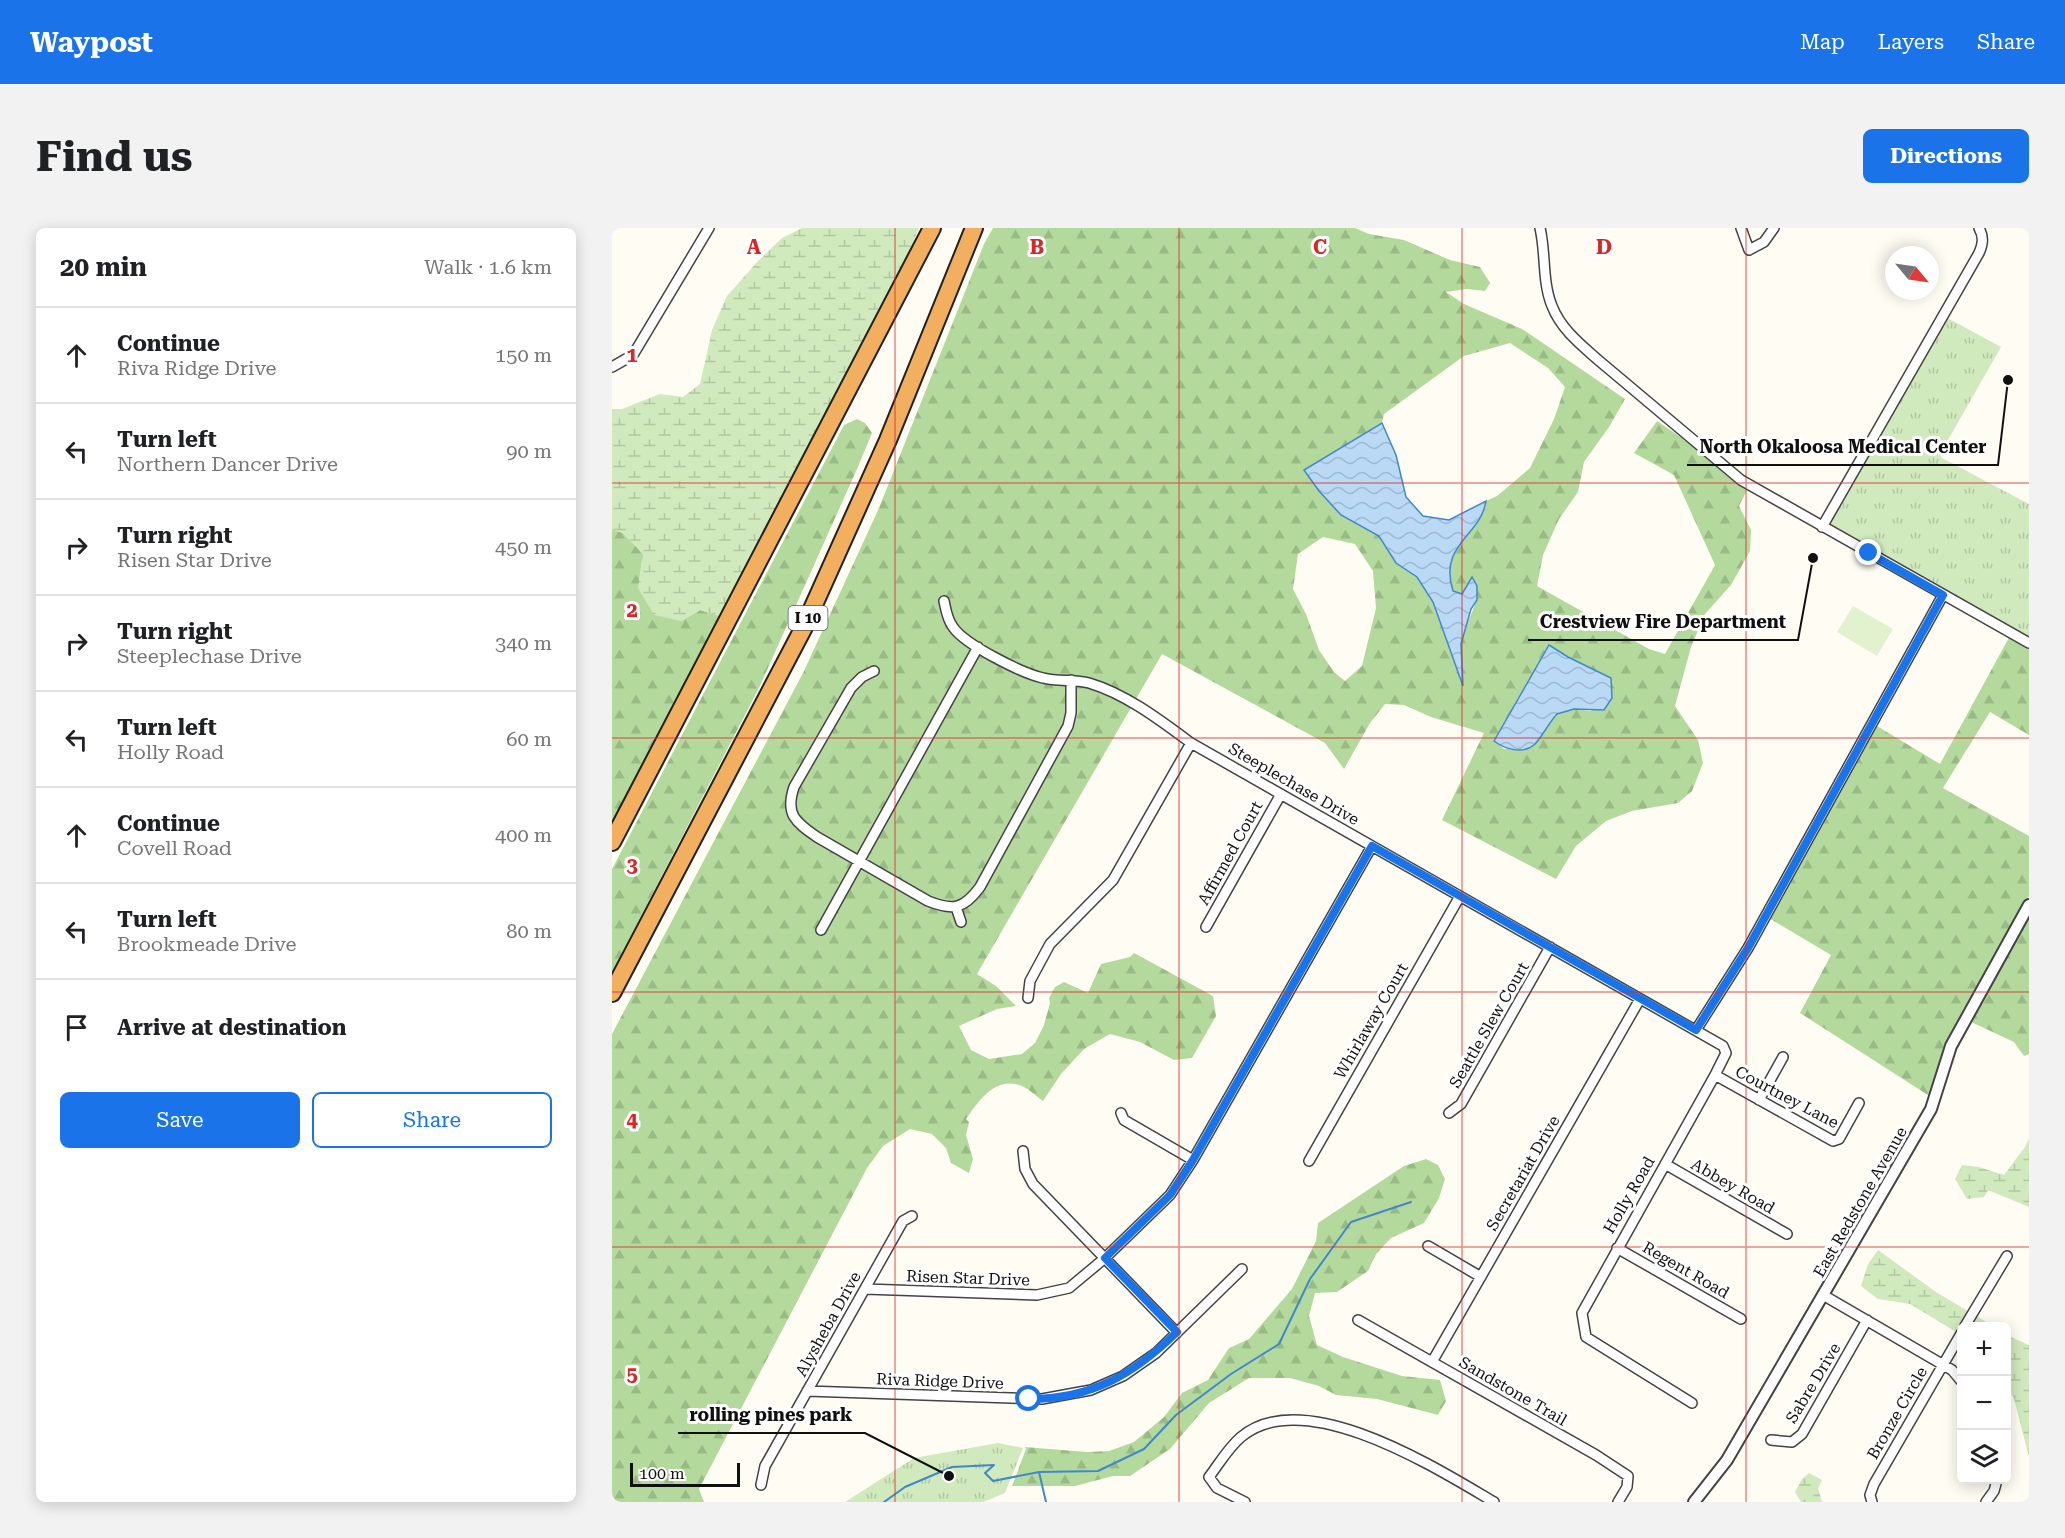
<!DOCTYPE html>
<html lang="en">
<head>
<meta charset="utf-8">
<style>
  :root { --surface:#fff; --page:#f2f2f2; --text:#202124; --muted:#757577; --line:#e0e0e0; --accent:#1a73e8 }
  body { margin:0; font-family:"Roboto Serif",serif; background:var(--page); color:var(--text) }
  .controls { position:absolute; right:18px; bottom:18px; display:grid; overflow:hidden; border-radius:9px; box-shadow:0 3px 15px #0003 }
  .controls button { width:54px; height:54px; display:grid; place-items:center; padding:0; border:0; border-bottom:2px solid var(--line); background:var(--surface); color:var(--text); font:30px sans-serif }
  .compass { position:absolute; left:1273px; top:18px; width:54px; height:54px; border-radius:50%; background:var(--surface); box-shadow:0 3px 15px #0003; rotate:119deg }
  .scale { position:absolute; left:18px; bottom:15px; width:110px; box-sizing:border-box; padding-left:6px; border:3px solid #101010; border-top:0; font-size:16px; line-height:21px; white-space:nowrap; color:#101010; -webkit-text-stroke:4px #fff; paint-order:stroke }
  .stop { position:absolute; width:18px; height:18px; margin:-14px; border:4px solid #1a73e8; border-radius:50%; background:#fff }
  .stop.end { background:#1a73e8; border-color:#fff; box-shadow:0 2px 6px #0008 }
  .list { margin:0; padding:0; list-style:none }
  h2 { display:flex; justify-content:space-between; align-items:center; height:78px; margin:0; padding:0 24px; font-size:26px }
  h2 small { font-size:20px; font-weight:400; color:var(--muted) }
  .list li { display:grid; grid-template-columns:39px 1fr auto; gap:18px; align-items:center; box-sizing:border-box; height:96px; padding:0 24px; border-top:2px solid var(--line) }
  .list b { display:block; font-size:22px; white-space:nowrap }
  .list p { margin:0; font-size:20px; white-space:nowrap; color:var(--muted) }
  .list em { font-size:20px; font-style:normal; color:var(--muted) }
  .actions { display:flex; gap:12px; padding:18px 24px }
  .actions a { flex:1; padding:14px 0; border:2px solid var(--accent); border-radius:9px; text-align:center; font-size:21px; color:var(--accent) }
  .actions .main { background:var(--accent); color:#fff }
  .icon { flex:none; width:33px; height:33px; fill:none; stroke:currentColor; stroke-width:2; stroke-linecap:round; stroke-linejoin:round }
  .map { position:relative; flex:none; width:1417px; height:1274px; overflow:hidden; border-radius:9px }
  header { display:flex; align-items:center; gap:36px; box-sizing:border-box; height:84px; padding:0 30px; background:var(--accent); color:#fff }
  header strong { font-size:28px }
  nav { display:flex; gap:33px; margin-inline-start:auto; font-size:21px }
  .intro { display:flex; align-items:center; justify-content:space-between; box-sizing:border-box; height:144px; padding:0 36px }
  h1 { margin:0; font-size:42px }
  .button { padding:15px 27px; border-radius:9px; background:var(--accent); color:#fff; font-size:21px; font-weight:700 }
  main { display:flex; gap:36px; padding:0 36px }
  aside { flex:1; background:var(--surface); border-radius:9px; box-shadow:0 3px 15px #0003 }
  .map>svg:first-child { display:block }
</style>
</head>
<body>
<header>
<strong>Waypost</strong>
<nav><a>Map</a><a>Layers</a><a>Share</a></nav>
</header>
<div class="intro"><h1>Find us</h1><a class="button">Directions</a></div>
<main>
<aside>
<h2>20 min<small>Walk · 1.6 km</small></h2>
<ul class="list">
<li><svg class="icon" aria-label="ahead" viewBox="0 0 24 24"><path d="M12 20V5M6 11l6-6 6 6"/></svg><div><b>Continue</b><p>Riva Ridge Drive</p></div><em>150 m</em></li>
<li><svg class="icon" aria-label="left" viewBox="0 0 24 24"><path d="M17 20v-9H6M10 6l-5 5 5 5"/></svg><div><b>Turn left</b><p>Northern Dancer Drive</p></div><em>90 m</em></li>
<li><svg class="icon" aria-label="right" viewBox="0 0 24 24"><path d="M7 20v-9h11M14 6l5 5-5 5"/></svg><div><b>Turn right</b><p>Risen Star Drive</p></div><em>450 m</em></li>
<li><svg class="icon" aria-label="right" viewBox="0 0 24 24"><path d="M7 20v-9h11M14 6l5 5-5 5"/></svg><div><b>Turn right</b><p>Steeplechase Drive</p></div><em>340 m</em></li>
<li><svg class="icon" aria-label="left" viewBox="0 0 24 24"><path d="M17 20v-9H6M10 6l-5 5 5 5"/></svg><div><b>Turn left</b><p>Holly Road</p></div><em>60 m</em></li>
<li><svg class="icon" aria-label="ahead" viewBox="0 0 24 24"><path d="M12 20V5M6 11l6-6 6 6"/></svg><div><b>Continue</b><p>Covell Road</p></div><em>400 m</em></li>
<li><svg class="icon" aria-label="left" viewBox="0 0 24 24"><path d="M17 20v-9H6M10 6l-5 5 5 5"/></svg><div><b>Turn left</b><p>Brookmeade Drive</p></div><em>80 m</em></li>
<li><svg class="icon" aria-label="arrive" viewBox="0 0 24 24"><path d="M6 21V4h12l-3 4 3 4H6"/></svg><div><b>Arrive at destination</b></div></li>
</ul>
<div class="actions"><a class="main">Save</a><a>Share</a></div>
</aside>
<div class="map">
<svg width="1417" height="1274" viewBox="0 0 1417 1274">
  <defs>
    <pattern id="grass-tufts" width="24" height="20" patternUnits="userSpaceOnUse" patternTransform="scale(1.5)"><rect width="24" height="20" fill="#d0e9bd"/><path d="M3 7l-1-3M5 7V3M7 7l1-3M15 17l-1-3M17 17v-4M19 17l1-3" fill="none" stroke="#b2c7a1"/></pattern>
    <pattern id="forest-firs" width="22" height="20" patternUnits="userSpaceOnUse" patternTransform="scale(1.5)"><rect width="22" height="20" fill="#b3da9c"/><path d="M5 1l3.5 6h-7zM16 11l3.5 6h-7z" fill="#99ba85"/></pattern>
    <pattern id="wetland-marsh" width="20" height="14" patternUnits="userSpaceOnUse" patternTransform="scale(1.5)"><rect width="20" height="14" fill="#d0e9bd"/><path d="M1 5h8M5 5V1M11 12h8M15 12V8" fill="none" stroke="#b2c7a1"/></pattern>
    <pattern id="water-waves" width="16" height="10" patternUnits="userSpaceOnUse" patternTransform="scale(1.5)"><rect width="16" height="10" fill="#b9d9f5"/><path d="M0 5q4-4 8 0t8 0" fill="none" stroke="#9eb9d1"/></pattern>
  </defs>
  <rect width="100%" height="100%" fill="#fffdf3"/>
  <path fill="url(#grass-tufts)" d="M1332,88L1389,119L1328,226L1330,230L1417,276V413L1215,296Z
    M386,1215L411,1220L393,1265L371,1274H233L302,1230Z"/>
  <path fill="url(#forest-firs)" fill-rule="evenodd" d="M381,0H743L757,6L792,12L838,32L868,39L878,55L873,63L855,61L834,64L852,76L910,101L1013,171L997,199L972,234L966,264L947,291L931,327L925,358L1037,421L1053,426L1103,337L1062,247L1022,225L1045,193L1138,256L1127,278L1139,302L1138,323L1119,357L1093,386L1079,419L1063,478L1086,512L1091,535L1080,563L1066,575L1020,583L994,593L964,618L944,651L830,592L872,505L819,489L792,477L773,476L758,495L732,541L713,515L550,426L365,746L384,758L404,778L385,781L347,798L359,822L377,831L410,826L423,815L432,797L438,775L437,770L443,759L452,754L476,765L489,736L518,729L522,725L601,768L604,788L580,830L562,832L528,814L498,806L472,821L449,846L431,873C424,868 415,859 407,857C382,849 366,874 354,891L357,894L354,907L361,931L357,945L339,935L334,920L320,906L298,901L271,918L255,940L87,1261L92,1274H0V806L191,445L267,280L372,16ZM898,115L936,140L953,159L942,191L918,240L885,268L874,273C869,308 827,316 841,363L850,366L860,350C874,372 851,393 849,417C847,429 850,443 851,455L821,374L805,349L784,335L767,308L707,263L693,242L770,195L772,186L852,128ZM711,309L743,316L761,343L764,380L750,438L733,453L722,444L707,422L694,386L681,361L686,326ZM937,418L981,443L998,450L979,483L963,481L945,486L922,518L892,521L882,512Z
    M245,191L253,195L260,205L245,241L147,460L0,744V641L232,197Z
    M0,301L11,305L32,327L29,337L69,393L88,382L108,388L0,594Z
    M1400,404L1417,413V507L1378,484L1331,560L1417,608V668L1345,797L1319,869L1188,785L1219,727L1155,689L1265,498L1328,536Z
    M1417,686V826L1412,828L1402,814L1357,793Z
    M814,931L826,937L833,951L827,970L812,995L779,1010L764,1026L756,1043L725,1064L703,1065L697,1088L705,1117L731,1129L790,1148L828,1152L834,1173L826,1187L765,1171L724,1167L707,1158L678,1150H637L597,1175L558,1221L518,1248H501L463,1258H400L414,1221L413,1219L475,1224L497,1223L522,1214L552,1189L570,1165L596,1152L617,1120L637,1111L680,1061L704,1013L706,995L792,938Z"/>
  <path fill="url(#wetland-marsh)" d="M190,0H307L288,47L108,388L88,382L69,393L42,387L26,360L29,337L32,327L11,305L0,301V181H10L48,166L71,169L88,156L100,102L115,68L147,32L170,10Z
    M1417,911V979L1376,962L1372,969L1355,971L1343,951L1350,937L1367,939L1392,947L1413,919Z
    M1266,1022L1324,1064L1381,1098H1350L1349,1107L1298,1076L1266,1071L1249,1058L1256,1036Z
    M1394,1107L1417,1117V1229L1402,1171L1395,1159Z
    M1197,1245L1210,1252L1206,1261L1210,1274H1189L1183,1264L1190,1251Z"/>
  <path fill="#e2f1ce" d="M1241,378L1281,401L1265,428L1225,404Z"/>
  <path fill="url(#water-waves)" stroke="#4188cb" stroke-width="1.5" d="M770,195L784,227L794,269L811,288L837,292L874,273C869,308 826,316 841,363L850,366L860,349L865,358V372L859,381L849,416L851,458L821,374L805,349L784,335L767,308L729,287L707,263L692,242Z
    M937,417L956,429L999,450L1000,470L992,482L962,481L945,486C939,492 927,513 922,517C910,527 891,520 882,513Z"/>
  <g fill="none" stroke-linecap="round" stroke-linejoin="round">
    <path stroke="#4188cb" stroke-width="2" d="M427,1244L486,1243L532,1221L564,1187L619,1146L667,1116L698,1051L739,994L799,974
      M272,1274L293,1259L340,1239L382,1237L373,1245L381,1253L427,1244L434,1274"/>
    <defs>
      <path id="minor" d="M928,0C934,25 930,54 940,78C949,101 968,116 985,131L1129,252L1417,415
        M1129,0L1137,22L1152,14L1162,0
        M0,139L21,127L97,0
        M1210,299L1367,25C1371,16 1372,9 1367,0
        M332,373C334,382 335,391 341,399C353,417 410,445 431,450C446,454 462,451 477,455C514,466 548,492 579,515L1111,818L1114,825L1103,847L970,1085L974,1109L1080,1175
        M262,443L250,449L239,460L182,559C173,586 183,594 205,609L316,673C341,683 352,681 368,659L456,498L459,485V452
        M344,679L349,694
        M594,699L669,566
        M209,702L366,419
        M416,770L418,753L438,716L501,652L579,515
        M1084,802L1136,720L1331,367
        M1103,847L1221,913L1227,911L1247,875
        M1147,872L1171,829
        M509,885L512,892L581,932
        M837,885L849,876L938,719
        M411,923L413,941L421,956L565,1105
        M697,933L848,668
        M1053,936L1175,1006
        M816,1018L869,1049
        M1005,1020L1129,1091
        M253,1061L425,1067L457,1060L493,1030L558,967L581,932L760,618
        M1211,1067L1340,1142L1350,1154
        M746,1092L984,1227L1016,1248L1015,1259L1006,1274
        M1353,1098L1395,1028
        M820,1134L1028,771
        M195,1163L430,1171L479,1162L511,1148L544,1125L630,1041
        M1159,1212L1180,1214L1190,1206L1255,1092
        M149,1257L153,1238L291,993L300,988
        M633,1274L605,1260L597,1249C607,1236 616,1220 629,1209C692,1156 824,1240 882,1274
        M1260,1274L1258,1267L1262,1256L1350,1104
        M1374,1274L1382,1263L1385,1252"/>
      <path id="tertiary" d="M1082,1274L1115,1232L1319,881L1339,818L1417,677"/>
      <path id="motorway" d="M0,614L320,0
        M0,765L192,399L276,212L362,0"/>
    </defs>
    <use href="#minor" stroke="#434343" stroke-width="12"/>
    <use href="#tertiary" stroke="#434343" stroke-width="14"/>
    <use href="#motorway" stroke="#212121" stroke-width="20"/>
    <use href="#minor" stroke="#fff" stroke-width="9"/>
    <use href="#tertiary" stroke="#fff" stroke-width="10"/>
    <use href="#motorway" stroke="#f1af5f" stroke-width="16"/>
  </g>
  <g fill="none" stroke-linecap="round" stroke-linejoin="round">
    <path stroke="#1a73e8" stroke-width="8" d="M417,1171C479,1171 521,1147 565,1104L493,1030L558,967L581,932L760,618L1084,802L1136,720L1331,367L1257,325"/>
  </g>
  <path fill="none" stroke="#d62828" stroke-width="1.5" stroke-opacity="0.55" d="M283,0V1274M567,0V1274M850,0V1274M1134,0V1274M0,255H1417M0,510H1417M0,764H1417M0,1019H1417"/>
  <g text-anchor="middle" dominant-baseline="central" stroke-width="6" stroke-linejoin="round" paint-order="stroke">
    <rect fill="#fff" stroke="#585858" stroke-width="1.5" x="176.5" y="378" width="39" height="24" rx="4.5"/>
    <g font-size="15" font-weight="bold" fill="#101010">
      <text x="196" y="390">I 10</text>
    </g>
    <g font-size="16" fill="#101010" stroke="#fff">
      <text transform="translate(682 556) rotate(30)">Steeplechase Drive</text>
      <text transform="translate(618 625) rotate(-61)">Affirmed Court</text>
      <text transform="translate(759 793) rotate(-60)">Whirlaway Court</text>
      <text transform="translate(877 797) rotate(-60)">Seattle Slew Court</text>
      <text transform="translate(1175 869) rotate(28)">Courtney Lane</text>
      <text transform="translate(911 945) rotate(-60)">Secretariat Drive</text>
      <text transform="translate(1121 958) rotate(30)">Abbey Road</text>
      <text transform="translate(1017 967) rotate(-60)">Holly Road</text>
      <text transform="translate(1248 974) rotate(-60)">East Redstone Avenue</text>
      <text transform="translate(1074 1042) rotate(30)">Regent Road</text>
      <text transform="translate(356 1050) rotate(2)">Risen Star Drive</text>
      <text transform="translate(216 1096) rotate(-61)">Alysheba Drive</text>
      <text transform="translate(328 1153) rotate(2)">Riva Ridge Drive</text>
      <text transform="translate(1201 1155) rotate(-59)">Sabre Drive</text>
      <text transform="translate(901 1163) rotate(30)">Sandstone Trail</text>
      <text transform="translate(1285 1185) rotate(-60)">Bronze Circle</text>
    </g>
  </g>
  <g font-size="20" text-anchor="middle" font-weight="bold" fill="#d62828" stroke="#fff" stroke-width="6" stroke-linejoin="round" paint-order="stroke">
    <text x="142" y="26">A</text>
    <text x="425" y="26">B</text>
    <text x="708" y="26">C</text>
    <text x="992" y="26">D</text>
    <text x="20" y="134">1</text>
    <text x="20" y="389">2</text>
    <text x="20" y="644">3</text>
    <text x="20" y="899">4</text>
    <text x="20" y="1153">5</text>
  </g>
  <path fill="none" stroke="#101010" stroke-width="2" d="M1396 152L1386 237H1075M1201 330L1186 412H916M337 1248L253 1205H66"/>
  <g fill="#101010" stroke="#fff" stroke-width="2">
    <circle cx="1396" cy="152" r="6"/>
    <circle cx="1201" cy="330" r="6"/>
    <circle cx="337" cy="1248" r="6"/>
  </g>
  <g font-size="18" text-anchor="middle" font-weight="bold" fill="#101010" stroke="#fff" stroke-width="6" stroke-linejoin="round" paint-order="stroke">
    <text x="1231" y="225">North Okaloosa Medical Center</text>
    <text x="1051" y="400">Crestview Fire Department</text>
    <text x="159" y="1193">rolling pines park</text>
  </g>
</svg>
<div class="controls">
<button>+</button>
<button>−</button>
<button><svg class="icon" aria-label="layers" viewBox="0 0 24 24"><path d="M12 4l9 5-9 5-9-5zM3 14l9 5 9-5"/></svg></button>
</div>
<svg class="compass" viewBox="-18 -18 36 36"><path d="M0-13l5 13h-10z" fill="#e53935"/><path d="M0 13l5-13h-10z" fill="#757577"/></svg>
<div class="scale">100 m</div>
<div class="stop" style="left:417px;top:1171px"></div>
<div class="stop end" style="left:1257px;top:325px"></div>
</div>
</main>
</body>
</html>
